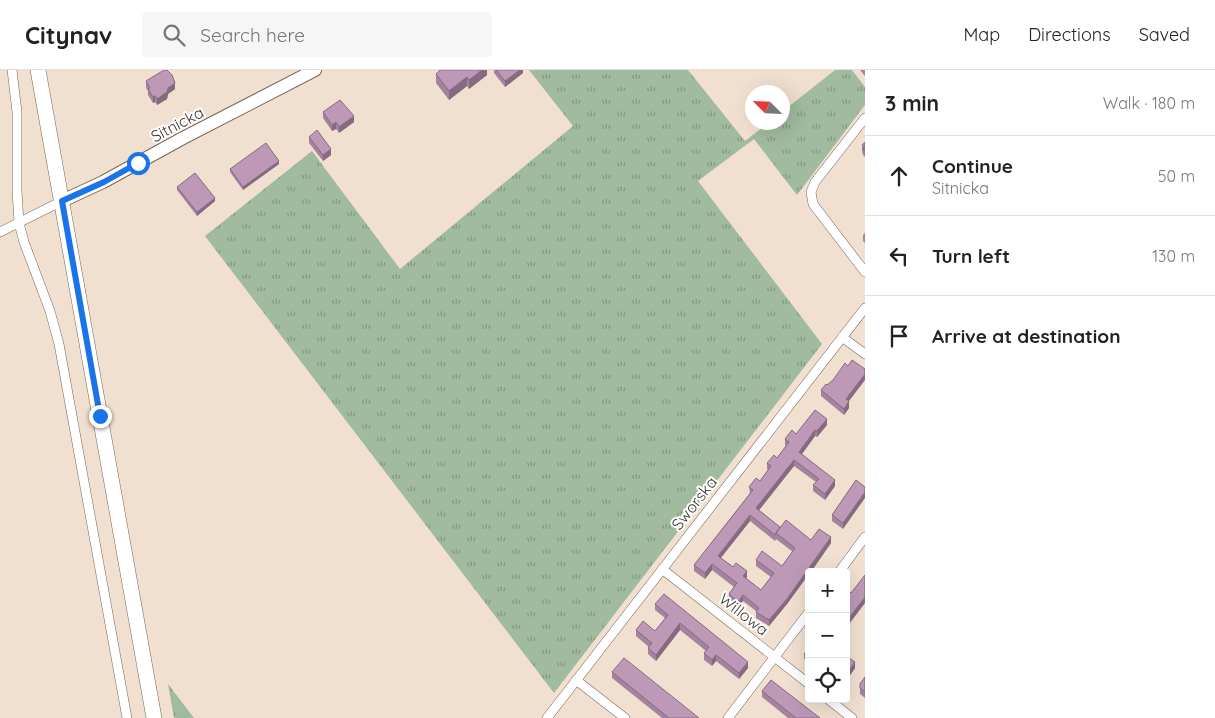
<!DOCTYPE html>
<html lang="en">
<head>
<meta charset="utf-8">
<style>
  :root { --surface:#fff; --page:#f6f6f6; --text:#222; --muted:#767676; --line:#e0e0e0 }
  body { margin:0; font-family:Quicksand,sans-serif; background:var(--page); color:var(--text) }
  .controls { position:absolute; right:15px; bottom:15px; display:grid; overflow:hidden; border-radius:5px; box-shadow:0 5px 20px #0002 }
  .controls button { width:45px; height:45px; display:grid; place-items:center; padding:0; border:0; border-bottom:1px solid var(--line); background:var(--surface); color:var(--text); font:25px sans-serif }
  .compass { position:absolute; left:745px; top:15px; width:45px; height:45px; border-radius:50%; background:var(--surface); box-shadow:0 5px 20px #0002; rotate:294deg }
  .stop { position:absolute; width:15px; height:15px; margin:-11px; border:4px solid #1a73e8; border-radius:50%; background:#fff }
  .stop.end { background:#1a73e8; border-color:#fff; box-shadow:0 1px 5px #0008 }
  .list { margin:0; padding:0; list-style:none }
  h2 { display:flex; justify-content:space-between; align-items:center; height:65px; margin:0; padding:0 20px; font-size:21px }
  h2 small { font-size:16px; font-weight:400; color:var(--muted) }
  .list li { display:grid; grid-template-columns:32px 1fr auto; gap:15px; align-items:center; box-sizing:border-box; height:80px; padding:0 20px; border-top:1px solid var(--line) }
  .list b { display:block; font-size:19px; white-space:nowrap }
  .list p { margin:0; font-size:16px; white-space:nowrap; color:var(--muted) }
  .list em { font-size:16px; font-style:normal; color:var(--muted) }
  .icon { flex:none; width:28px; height:28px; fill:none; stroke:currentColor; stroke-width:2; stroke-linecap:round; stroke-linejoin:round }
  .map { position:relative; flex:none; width:865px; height:648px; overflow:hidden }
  header { display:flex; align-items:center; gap:30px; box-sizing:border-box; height:70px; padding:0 25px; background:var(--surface); border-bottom:1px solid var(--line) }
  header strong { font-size:24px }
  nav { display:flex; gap:28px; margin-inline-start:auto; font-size:18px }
  .search { width:350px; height:45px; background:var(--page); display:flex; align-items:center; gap:12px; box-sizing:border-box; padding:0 18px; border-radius:5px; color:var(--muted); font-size:19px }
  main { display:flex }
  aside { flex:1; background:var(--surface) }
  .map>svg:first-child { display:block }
</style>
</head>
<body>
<header>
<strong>Citynav</strong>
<div class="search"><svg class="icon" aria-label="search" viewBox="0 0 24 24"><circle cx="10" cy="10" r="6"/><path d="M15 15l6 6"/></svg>Search here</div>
<nav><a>Map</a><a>Directions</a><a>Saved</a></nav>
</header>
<main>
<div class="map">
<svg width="865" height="648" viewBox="0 0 865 648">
  <defs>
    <pattern id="grass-tufts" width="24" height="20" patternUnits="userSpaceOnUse" patternTransform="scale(1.25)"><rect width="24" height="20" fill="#a0bb9e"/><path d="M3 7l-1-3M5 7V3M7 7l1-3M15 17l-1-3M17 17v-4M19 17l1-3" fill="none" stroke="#849981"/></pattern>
  </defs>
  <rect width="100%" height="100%" fill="#f1e0d0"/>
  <path fill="url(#grass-tufts)" d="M529,0H688L745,71L768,53L782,52L783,41L835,0H852L865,17V35L797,125L754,69L698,111L822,274L554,623L205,166L312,81L400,199L573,56Z
    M168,614L194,648H174Z"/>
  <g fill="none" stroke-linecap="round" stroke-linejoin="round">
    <defs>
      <path id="street" d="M12,0L17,42V121L19,153L24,172L50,241L59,274L127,648
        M865,48L815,112L811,122L813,134L865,202
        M0,162L62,131
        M842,267L865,284
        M662,499L809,614
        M839,502L865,467
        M576,610L625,648
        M828,629L852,648
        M547,648L865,238
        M728,648L809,542"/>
      <path id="secondary" d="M62,131L103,112L183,68L315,0"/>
      <path id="primary" d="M38,0L154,648"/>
    </defs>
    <use href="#street" stroke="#766759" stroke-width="10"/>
    <use href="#secondary" stroke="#766759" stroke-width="14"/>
    <use href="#primary" stroke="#766759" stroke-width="16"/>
    <use href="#street" stroke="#fff" stroke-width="9"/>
    <use href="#secondary" stroke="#fff" stroke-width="12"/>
    <use href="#primary" stroke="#fff" stroke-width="15"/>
  </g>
  <path fill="#a3839d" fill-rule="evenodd" d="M487,0V5L469,19L467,16L449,30L436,13V4Z
    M494,0H523V3L505,17L494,3Z
    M860,0H865V6Z
    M146,11L175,19L168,24L167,29L157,35L155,32L153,33L148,25V21L146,18Z
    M323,42L354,52L339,63L336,59L332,61L323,48Z
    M309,67L331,85L323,91L309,73Z
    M865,72V87L863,85L862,81V75Z
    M279,94L243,120L230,102V99Z
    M177,117L215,131L197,146L177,120Z
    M865,163V173L863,171V165Z
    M821,320L849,331V338L844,345L821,326Z
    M827,355L817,367L815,366L802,384L835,416L825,430L813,421V415L816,412L794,396L759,440L780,457L811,470L831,473L787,534L769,556L756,548V541L743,531L738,537L729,530V524L734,517L712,500L705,509L694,501V495L750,423L749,417L760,411L768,400L767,399V393L777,388L786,376L785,375V369L796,364ZM750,451L775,471L776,469L793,482L782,496L756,490V496L771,507L761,520L746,508L747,507L721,488Z
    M856,410L843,459L832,451V445Z
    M655,534L748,598L739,609L716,591L712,596L704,590V583L706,581L680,560L656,591L648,584V578L649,577L636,566V560L655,561L665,548L655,540Z
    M809,578V593L804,589V584Z
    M846,586L855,598L848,608L846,607Z
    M612,602L699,648H662L612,608Z
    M865,607V628L860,624V614Z
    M762,621L820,648H788L762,627Z"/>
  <path fill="#856a80" d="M482,0H487V5L469,19V10Z
    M520,0H523V3L505,17V11Z
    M467,7V16L449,30V21Z
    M175,13V19L168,24L167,29L157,35V29L168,18Z
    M155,26V32L153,33V27Z
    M354,46V52L339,63V57Z
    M336,52V59L332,61V55Z
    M331,79V85L323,91V85Z
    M279,91V94L243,120V117Z
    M215,128V131L197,146V142Z
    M865,304V310L846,335V329Z
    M849,331V338L844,345V339Z
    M827,349V355L817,367V361Z
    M815,360V366L799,388V382Z
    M794,390V396L756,444V438Z
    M835,410V416L825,430V424Z
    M865,422V428L843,459V453Z
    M750,445V451L718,491V486Z
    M831,467V473L811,502H809V504L787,534L769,556V550Z
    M712,494V500L705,509V503Z
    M747,501V507L743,511V506Z
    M743,525V531L738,537V532Z
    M865,527V533L846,558V552Z
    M680,553V560L656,591V585Z
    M716,585V591L712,596V590Z
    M748,592V598L739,609V603Z
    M855,592V598L848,608V602Z"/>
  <path fill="#be98b7" stroke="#856a80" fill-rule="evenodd" d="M164,0H167L172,5L175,13L168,18L167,22L157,29L155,26L153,27L148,19L150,18L146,11Z
    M440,0H482L469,10L467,7L449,21L436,4Z
    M496,0H520L505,11Z
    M340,30L354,46L339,57L336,52L332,55L323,42Z
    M317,60L331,79L323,85L309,67Z
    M865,72V81L863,79L865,77L862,75Z
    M266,73L279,91L243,117L230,99Z
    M195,103L215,128L197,142L177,117Z
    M852,290L865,299V304L846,329L849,331L844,339L821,320L826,314L827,315L833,310L845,293L848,296Z
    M815,340L827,349L817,361L815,360L799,382L835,410L825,424L813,415L819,409L794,390L756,438L780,457L776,463L786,450L811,470L819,459L831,467L787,529L769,550L756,542L759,538L743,525L738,532L729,524L737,513L712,494L705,503L694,495L753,420L749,417L756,408L760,411L771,396L767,393L774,385L777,388L789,372L785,369L792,360L796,364ZM750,445L775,465L776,463L795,478L782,496L762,481L756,490L774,503L761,520L743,506L747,501L736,493L733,497L718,486Z
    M856,410L865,417V422L843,453L832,445Z
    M865,505V527L846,552V521L847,520L851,523Z
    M664,524L748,592L739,603L716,585L712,590L704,583L709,577L680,553L656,585L648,578L652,573L636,560L643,551L655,561L668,545L655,534Z
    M809,578V587L804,584Z
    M846,586L855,592L848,602L846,601Z
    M624,588L699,648H669L612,602Z
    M865,607V622L860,618V614Z
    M771,610L820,648H796L762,621Z"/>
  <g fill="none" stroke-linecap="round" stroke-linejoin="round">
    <path stroke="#1a73e8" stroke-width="6" d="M100,346L62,131L104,112L138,93"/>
  </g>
  <g text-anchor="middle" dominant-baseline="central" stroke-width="4" stroke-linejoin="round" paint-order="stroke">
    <g font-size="16" fill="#3f3932" stroke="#fff">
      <text transform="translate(177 54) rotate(-28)">Sitnicka</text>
      <text transform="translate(694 433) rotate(-52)">Sworska</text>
      <text transform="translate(744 544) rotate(38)">Willowa</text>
    </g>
  </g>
</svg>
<div class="controls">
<button>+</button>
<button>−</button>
<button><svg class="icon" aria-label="locate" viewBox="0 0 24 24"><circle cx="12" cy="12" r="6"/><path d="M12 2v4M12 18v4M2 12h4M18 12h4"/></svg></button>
</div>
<svg class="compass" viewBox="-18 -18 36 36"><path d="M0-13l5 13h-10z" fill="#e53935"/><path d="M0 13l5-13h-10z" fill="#767676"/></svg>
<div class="stop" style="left:138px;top:93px"></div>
<div class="stop end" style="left:100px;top:346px"></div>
</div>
<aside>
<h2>3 min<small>Walk · 180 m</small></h2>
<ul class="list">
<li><svg class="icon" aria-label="ahead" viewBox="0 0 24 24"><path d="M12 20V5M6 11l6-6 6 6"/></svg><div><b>Continue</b><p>Sitnicka</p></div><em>50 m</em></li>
<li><svg class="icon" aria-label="left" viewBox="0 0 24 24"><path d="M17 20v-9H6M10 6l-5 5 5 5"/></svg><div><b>Turn left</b></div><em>130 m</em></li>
<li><svg class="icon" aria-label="arrive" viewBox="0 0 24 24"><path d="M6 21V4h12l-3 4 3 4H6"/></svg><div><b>Arrive at destination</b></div></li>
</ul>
</aside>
</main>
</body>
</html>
